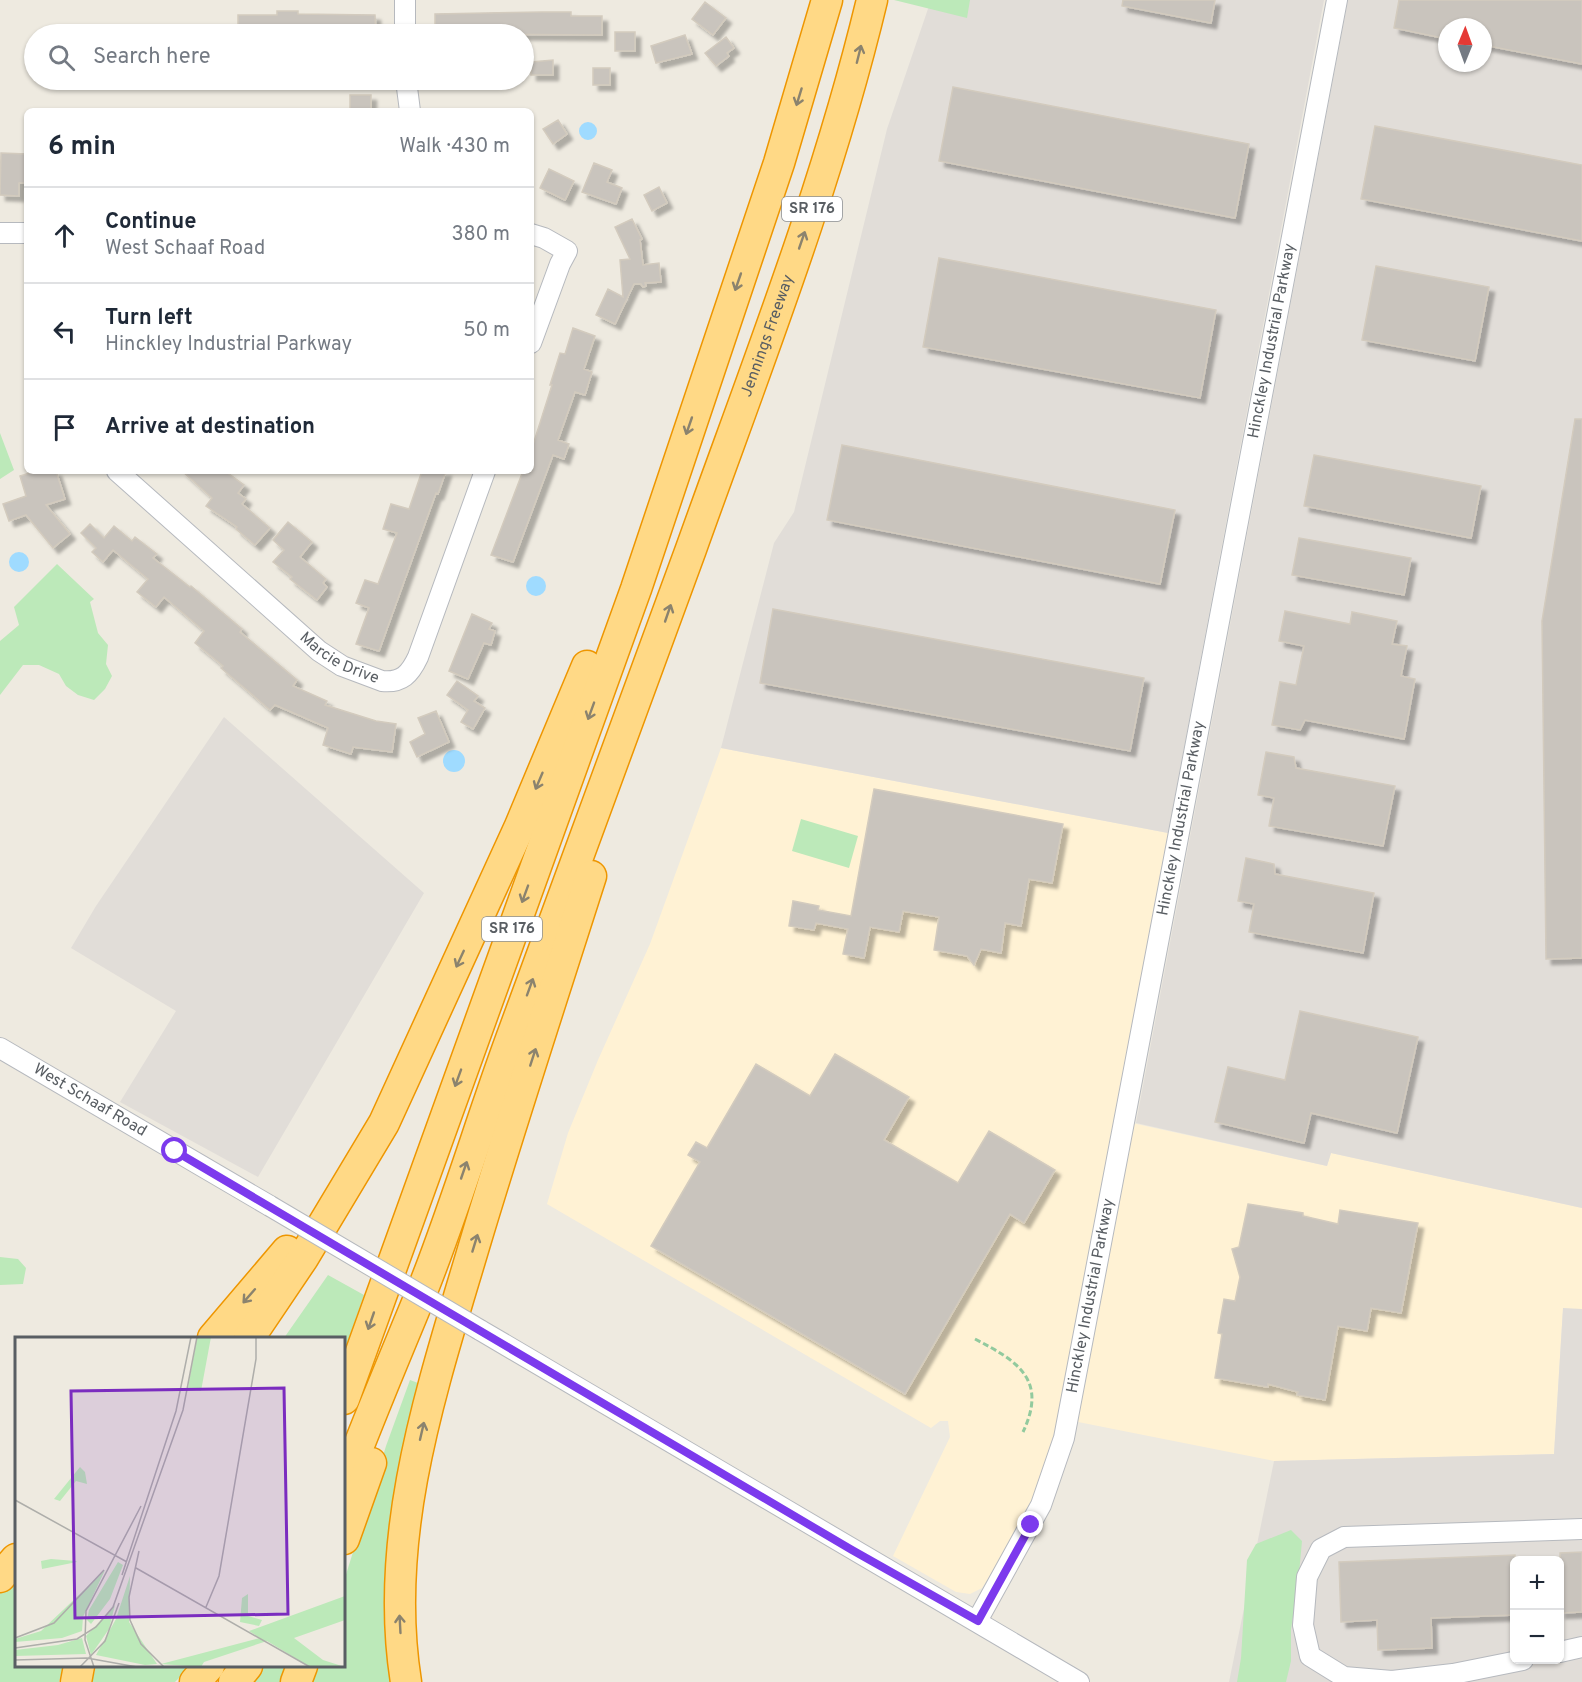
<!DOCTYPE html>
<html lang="en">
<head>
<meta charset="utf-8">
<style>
  :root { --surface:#fff; --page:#f6f6f7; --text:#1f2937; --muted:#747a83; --line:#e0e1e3 }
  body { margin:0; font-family:Overpass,sans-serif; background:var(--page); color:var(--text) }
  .controls { position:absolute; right:18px; bottom:18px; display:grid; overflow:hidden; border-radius:9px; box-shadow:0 2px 4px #0004 }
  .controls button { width:54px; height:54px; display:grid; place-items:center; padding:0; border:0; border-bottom:2px solid var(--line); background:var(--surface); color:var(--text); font:30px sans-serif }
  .compass { position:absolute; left:1438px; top:18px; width:54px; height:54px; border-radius:50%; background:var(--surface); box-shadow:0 2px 4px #0004; rotate:1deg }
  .stop { position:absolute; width:18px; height:18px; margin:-14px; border:4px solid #7c3aed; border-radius:50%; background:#fff }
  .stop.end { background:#7c3aed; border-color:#fff; box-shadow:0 2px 6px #0008 }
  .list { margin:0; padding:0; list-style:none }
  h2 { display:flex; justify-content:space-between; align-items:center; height:78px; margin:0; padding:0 24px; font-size:26px }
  h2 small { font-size:20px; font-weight:400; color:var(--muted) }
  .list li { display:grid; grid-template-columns:39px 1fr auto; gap:18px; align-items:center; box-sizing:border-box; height:96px; padding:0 24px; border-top:2px solid var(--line) }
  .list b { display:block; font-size:22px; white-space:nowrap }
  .list p { margin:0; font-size:20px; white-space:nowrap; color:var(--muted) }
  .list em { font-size:20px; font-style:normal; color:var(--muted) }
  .icon { flex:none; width:33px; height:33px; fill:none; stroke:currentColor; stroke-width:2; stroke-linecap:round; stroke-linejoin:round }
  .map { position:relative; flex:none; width:1582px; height:1682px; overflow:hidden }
  .search { position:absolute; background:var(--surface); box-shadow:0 2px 4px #0004; left:24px; top:24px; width:510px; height:66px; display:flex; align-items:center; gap:15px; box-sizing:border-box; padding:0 21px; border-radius:33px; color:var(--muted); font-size:22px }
  .panel { position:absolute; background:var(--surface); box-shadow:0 2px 4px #0004; left:24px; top:108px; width:510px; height:366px; border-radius:9px }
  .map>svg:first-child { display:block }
</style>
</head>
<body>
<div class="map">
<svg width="1582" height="1682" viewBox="0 0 1582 1682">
  <defs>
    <filter id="shadow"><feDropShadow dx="5.5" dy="5.5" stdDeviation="1.5" flood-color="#0004"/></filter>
  </defs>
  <rect width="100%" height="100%" fill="#eeeae0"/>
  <path fill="#fff2d4" d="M721,748L1168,833L1114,1119L1327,1166L1331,1153L1582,1208V1309H1563L1554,1454L1274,1461L1058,1418L1047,1459L1035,1494L1014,1537L982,1588L970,1594L956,1592L893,1556L950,1437L948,1421H940L931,1428L547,1204L568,1133L598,1060L650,944Z"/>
  <path fill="#e1ddd8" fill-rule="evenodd" d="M931,0H1324L1168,833L721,748L774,543L794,512L887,129Z
    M1348,0H1582V1208L1331,1153L1327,1166L1136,1123ZM1447,27H1483V63H1447Z
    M224,717L424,893L258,1177L120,1102L176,1011L71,948L96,906Z
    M1563,1308L1582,1309V1682H1229L1274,1461L1554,1454ZM1514,1560H1560V1660H1514Z"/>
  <path fill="#bce9b9" d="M894,0H970L967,18Z
    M0,433L14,470L0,479Z
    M57,564L94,599L90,602L98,633L108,645L106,664L112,676L105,689L94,700L78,695L66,686L59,674L39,665H23L0,695V641L19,625L14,607Z
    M801,819L858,836L849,868L792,851Z
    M0,1257L18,1259L26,1268L23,1284L0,1285Z
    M328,1275L364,1295L344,1352V1338H284Z
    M410,1380L418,1383C398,1468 378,1554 387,1641C388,1655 391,1669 393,1682H311L316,1666H344V1581L386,1446Z
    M1291,1530L1302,1541L1298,1585L1291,1629V1661L1286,1682H1237L1241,1658L1247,1560L1256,1544Z
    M16,1567V1666H63L59,1682H0V1585Z
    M96,1666H191L175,1682H92Z
    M261,1666H292L286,1682H249Z"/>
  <path fill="#9fdbff" d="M579 131a9 9 0 1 1 18 0a9 9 0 1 1-18 0Z
    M9 562a10 10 0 1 1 20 0a10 10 0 1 1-20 0Z
    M526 586a10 10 0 1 1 20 0a10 10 0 1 1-20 0Z
    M443 761a11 11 0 1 1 22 0a11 11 0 1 1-22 0Z"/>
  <path fill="#c9c4bd" stroke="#d3cbbe" stroke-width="1.5" filter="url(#shadow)" d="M1123,0H1215L1211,23L1122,6Z
    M1399,0H1582V64L1483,45V27H1447V39L1394,28Z
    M705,2L726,18L713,35L692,19Z
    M277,11H298V14L375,15L376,34H238V15H277Z
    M543,12H571V16H602V35L435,34V14Z
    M615,32H635V51H615Z
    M685,35L692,54L656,63L651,46Z
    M726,37L734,48L727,53L729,56L716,66L705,53Z
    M553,60V75H531V62Z
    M593,68H610V85H593Z
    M953,87L1249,144L1235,218L939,161Z
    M350,95H371V111H350Z
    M558,120L567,134L553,144L543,129Z
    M1375,126L1582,165V241L1361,199Z
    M1,153L27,154V183H19V196L0,195Z
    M594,163L612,170L607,182L622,188L616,204L582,192Z
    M549,169L574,181L565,200L540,188Z
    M659,187L667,203L652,211L644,195Z
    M632,219L642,239L640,240L643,265L659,263L661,282L645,283L646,286L643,287L641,284H634L615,324L596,315L608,289L623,297L620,260L630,259L615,227Z
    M939,258L1216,310L1200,398L923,347Z
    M1376,266L1489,287L1475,361L1362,340Z
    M573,328L595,336L584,369L592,372L585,395L575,392L558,440L569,444L564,459L553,455L513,562L491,555L523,471H531V451L552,385H550L560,353L565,354Z
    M1575,419H1582V958L1546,959L1542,621Z
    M842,445L1175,510L1160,584L827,520Z
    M1314,455L1481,486L1471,538L1304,506Z
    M36,471H56L65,499L46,505L70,534L53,548L26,515L9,521L3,504L26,496L20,476Z
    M182,471H225L244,485L238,493L246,499L242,504L270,528L255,545L236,529L237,527L206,506L212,498Z
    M422,471H446L438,494L436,493L379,651L356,644L369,608L356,603L365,580L378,584L397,533L383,529L391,504L409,509Z
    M288,522L312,542L300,557L326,579L323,583L327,587L317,600L290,579L292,577L273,562L284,550L273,540Z
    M90,524L104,538L114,526L132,541L135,537L157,554L153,558L190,587L191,586L242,629L240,632L297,680L293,686L327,701L325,705L376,721L396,724L392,752L353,747L351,754L323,745L328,728L275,705L270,710L221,668L223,666L195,643L204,631L164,597L156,607L137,592L148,579L113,550L103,562L92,552L96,548L81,533Z
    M1299,538L1411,558L1404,595L1292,575Z
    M773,609L1144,678L1130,751L760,683Z
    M1285,611L1350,624L1352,612L1397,621L1392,644L1407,646L1401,676L1415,679L1404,739L1305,720L1300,730L1272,725L1280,682L1296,685L1304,646L1279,641Z
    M472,614L492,623L489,629L495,631L491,645L484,643L468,679L449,671Z
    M457,681L478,696L474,701L485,708L473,729L461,722L468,710L447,695Z
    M436,711L449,742L417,757L410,742L425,734L418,718Z
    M1266,752L1294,757L1296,768L1395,786L1383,846L1269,826L1274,798L1258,795Z
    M874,789L1063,824L1052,883L1029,879L1021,926L1005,923L1001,953L981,949L974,965L967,956L934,950L939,917L903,911L899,932L870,927L864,958L843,954L848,929L816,923L814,930L789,926L793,901L819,906L818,910L851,916Z
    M1246,858L1274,864L1275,874L1374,893L1363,953L1249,932L1254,904L1238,901Z
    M1300,1011L1418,1037L1397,1133L1311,1113L1304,1143L1215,1122L1228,1067L1285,1080Z
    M835,1054L909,1097L884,1140L958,1183L989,1131L1055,1170L1024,1223L1010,1214L905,1394L651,1246L700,1162L688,1155L696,1142L707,1148L756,1064L810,1096Z
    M1248,1204L1303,1213V1216L1338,1224L1340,1210L1418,1223L1401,1313L1371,1308L1367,1331L1338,1326L1325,1400L1297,1395L1298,1392L1268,1384V1387L1215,1378L1222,1334L1218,1333L1224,1299L1235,1301L1240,1277L1232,1249L1239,1247Z
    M1582,1552V1612L1560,1613V1553Z
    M1515,1555V1615L1431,1618L1432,1648L1378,1650L1377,1620L1341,1622L1339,1562Z"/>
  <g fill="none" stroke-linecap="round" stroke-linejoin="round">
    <defs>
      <g id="minor">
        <path d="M405,0V34"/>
        <path d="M406,80L410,111"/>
        <path d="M0,233H27"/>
        <path d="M531,234L544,238L567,251L560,264L531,343"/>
        <path id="s1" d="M117,471L319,651L342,666L382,681C402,683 410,674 418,657L485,471"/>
        <path id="s2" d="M0,1048L270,1206"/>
        <path d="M480,1330L1079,1682"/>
        <path id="s3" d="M977,1621L1041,1505L1064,1438L1337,0"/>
        <path d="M1560,1652L1582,1647"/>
        <path d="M1523,1660L1453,1674L1392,1681L1344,1677L1310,1656L1303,1625L1307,1577L1321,1549L1344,1537L1582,1529"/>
      </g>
      <g id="highway">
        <path d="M213,1338L287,1251"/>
        <path d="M249,1338L303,1258L384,1123L520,826L587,666"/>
        <path d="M344,1399L636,589L779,163L827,0"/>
        <path id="s4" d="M344,1484C369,1417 397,1352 424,1286C456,1205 481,1121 511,1039C570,875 632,713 691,549C756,367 827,188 872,0"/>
        <path d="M344,1539L371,1463"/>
        <path d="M0,1577L16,1559"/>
        <path d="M76,1682L79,1666"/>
        <path d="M195,1682L209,1666"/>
        <path d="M234,1682L247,1666"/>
        <path d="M296,1682L302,1666"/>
        <path d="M406,1682C382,1533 433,1385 475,1243C512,1120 552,998 591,876"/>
      </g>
    </defs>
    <use href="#minor" stroke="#b6b9be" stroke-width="22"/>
    <use href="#highway" stroke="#ee9600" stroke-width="33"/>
    <path stroke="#92ca9e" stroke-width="3" stroke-dasharray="6 3" stroke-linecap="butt" d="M975,1339C1017,1361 1048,1379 1023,1432"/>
    <use href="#minor" stroke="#fff" stroke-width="20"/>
    <use href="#highway" stroke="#ffd986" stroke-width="30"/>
    <defs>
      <path id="minor-bridge" d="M270,1206L480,1330"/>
    </defs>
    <use href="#minor-bridge" stroke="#b6b9be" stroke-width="22" stroke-linecap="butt"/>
    <use href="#minor-bridge" stroke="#fff" stroke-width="20"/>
  </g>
  <defs><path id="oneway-shaft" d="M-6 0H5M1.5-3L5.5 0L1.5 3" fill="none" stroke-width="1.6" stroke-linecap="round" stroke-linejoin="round" transform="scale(1.5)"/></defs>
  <g stroke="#8b836e">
    <use href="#oneway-shaft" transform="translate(859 54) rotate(-76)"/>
    <use href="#oneway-shaft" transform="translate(799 97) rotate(107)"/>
    <use href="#oneway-shaft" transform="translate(802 240) rotate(-71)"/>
    <use href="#oneway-shaft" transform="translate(738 282) rotate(109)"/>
    <use href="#oneway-shaft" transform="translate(689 426) rotate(109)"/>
    <use href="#oneway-shaft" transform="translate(668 613) rotate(-71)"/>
    <use href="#oneway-shaft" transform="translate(591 711) rotate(110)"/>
    <use href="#oneway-shaft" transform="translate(539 781) rotate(113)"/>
    <use href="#oneway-shaft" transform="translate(525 894) rotate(110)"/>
    <use href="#oneway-shaft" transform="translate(460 959) rotate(115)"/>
    <use href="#oneway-shaft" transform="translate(530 987) rotate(-70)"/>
    <use href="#oneway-shaft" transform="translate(533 1057) rotate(-72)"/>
    <use href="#oneway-shaft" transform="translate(458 1078) rotate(110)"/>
    <use href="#oneway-shaft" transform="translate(464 1170) rotate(-71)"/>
    <use href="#oneway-shaft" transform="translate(475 1243) rotate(-73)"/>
    <use href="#oneway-shaft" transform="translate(249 1296) rotate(131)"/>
    <use href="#oneway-shaft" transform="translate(371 1321) rotate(109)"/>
    <use href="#oneway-shaft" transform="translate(422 1431) rotate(-77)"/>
    <use href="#oneway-shaft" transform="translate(400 1624) rotate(-93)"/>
  </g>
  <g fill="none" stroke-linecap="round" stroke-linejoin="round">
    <path stroke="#7c3aed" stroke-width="8" d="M175,1151L852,1550L978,1621L1031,1525"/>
  </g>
  <g text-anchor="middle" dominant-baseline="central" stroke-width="5" stroke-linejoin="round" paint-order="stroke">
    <g fill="#fff" stroke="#8b8e92" stroke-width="1.5">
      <rect x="782" y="197" width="60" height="24" rx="4.5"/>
      <rect x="482" y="917" width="60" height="24" rx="4.5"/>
    </g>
    <g font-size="15" font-weight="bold" fill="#595e63">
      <text x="812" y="209">SR 176</text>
      <text x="512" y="929">SR 176</text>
    </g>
    <g font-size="16" fill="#595e63" stroke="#fff">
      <text stroke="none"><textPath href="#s4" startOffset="1224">Jennings Freeway</textPath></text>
      <text stroke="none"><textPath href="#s3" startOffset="1320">Hinckley Industrial Parkway</textPath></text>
      <text stroke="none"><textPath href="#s1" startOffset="292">Marcie Drive</textPath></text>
      <text stroke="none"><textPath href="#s3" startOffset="834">Hinckley Industrial Parkway</textPath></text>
      <text stroke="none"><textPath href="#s2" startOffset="104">West Schaaf Road</textPath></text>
      <text stroke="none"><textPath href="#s3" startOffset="348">Hinckley Industrial Parkway</textPath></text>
    </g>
  </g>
  <g transform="translate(15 1337)">
    <rect width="330" height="330" fill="#eeeae0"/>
    <path d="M182,0H196L186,54L173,51ZM65,130L70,135L72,147L61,144L45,164L39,162ZM36,222L61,224L62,225L27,232L26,224ZM103,225L108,228L95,262L76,287L72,283L74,273ZM90,233L68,280L67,294L47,301L0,305V302L26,294ZM115,239L114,285L142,327L130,328L81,318L101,282ZM233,257V279L247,283L244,289L225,285L227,261ZM330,259V283L279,301L308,323L330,330H295L252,304L189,325L186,330L146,327L245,301L234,294ZM100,268L94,292L76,318L71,299ZM67,301L71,317L0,319V313L43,308Z" fill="#bce9b9"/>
    <path fill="none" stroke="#aeaeaa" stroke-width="1.5" d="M0,163L112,225M124,214L114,260L115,283L126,307L149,330M121,231L295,330M107,238L161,74L176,0M191,270L204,239L241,22V0M0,301L39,286L89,233M0,311L62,302L81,290L98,270L168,73L182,0M0,323L72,321L122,330M8,330H87M65,330L90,304L104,266M79,330L70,303L71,274L126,169"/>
    <path fill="#7b2cbf" fill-opacity="0.15" stroke="#7b2cbf" stroke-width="3" d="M269,51L273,277L60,281L56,54Z"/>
    <rect width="330" height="330" fill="none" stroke="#595e63" stroke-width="3"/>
  </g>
</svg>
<div class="controls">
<button>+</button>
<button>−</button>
</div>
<svg class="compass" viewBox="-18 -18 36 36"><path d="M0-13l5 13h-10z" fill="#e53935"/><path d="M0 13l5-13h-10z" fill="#747a83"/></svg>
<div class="stop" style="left:175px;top:1151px"></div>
<div class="stop end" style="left:1031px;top:1525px"></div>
<div class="search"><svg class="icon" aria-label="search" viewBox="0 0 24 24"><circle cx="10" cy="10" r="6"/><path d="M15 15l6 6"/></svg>Search here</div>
<section class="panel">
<h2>6 min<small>Walk · 430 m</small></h2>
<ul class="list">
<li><svg class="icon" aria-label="ahead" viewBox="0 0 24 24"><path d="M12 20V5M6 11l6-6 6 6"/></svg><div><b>Continue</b><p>West Schaaf Road</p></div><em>380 m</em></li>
<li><svg class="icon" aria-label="left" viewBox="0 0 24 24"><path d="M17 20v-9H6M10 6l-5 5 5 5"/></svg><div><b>Turn left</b><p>Hinckley Industrial Parkway</p></div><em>50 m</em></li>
<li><svg class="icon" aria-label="arrive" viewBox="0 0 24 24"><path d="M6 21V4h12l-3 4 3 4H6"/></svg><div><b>Arrive at destination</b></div></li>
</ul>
</section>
</div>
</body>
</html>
